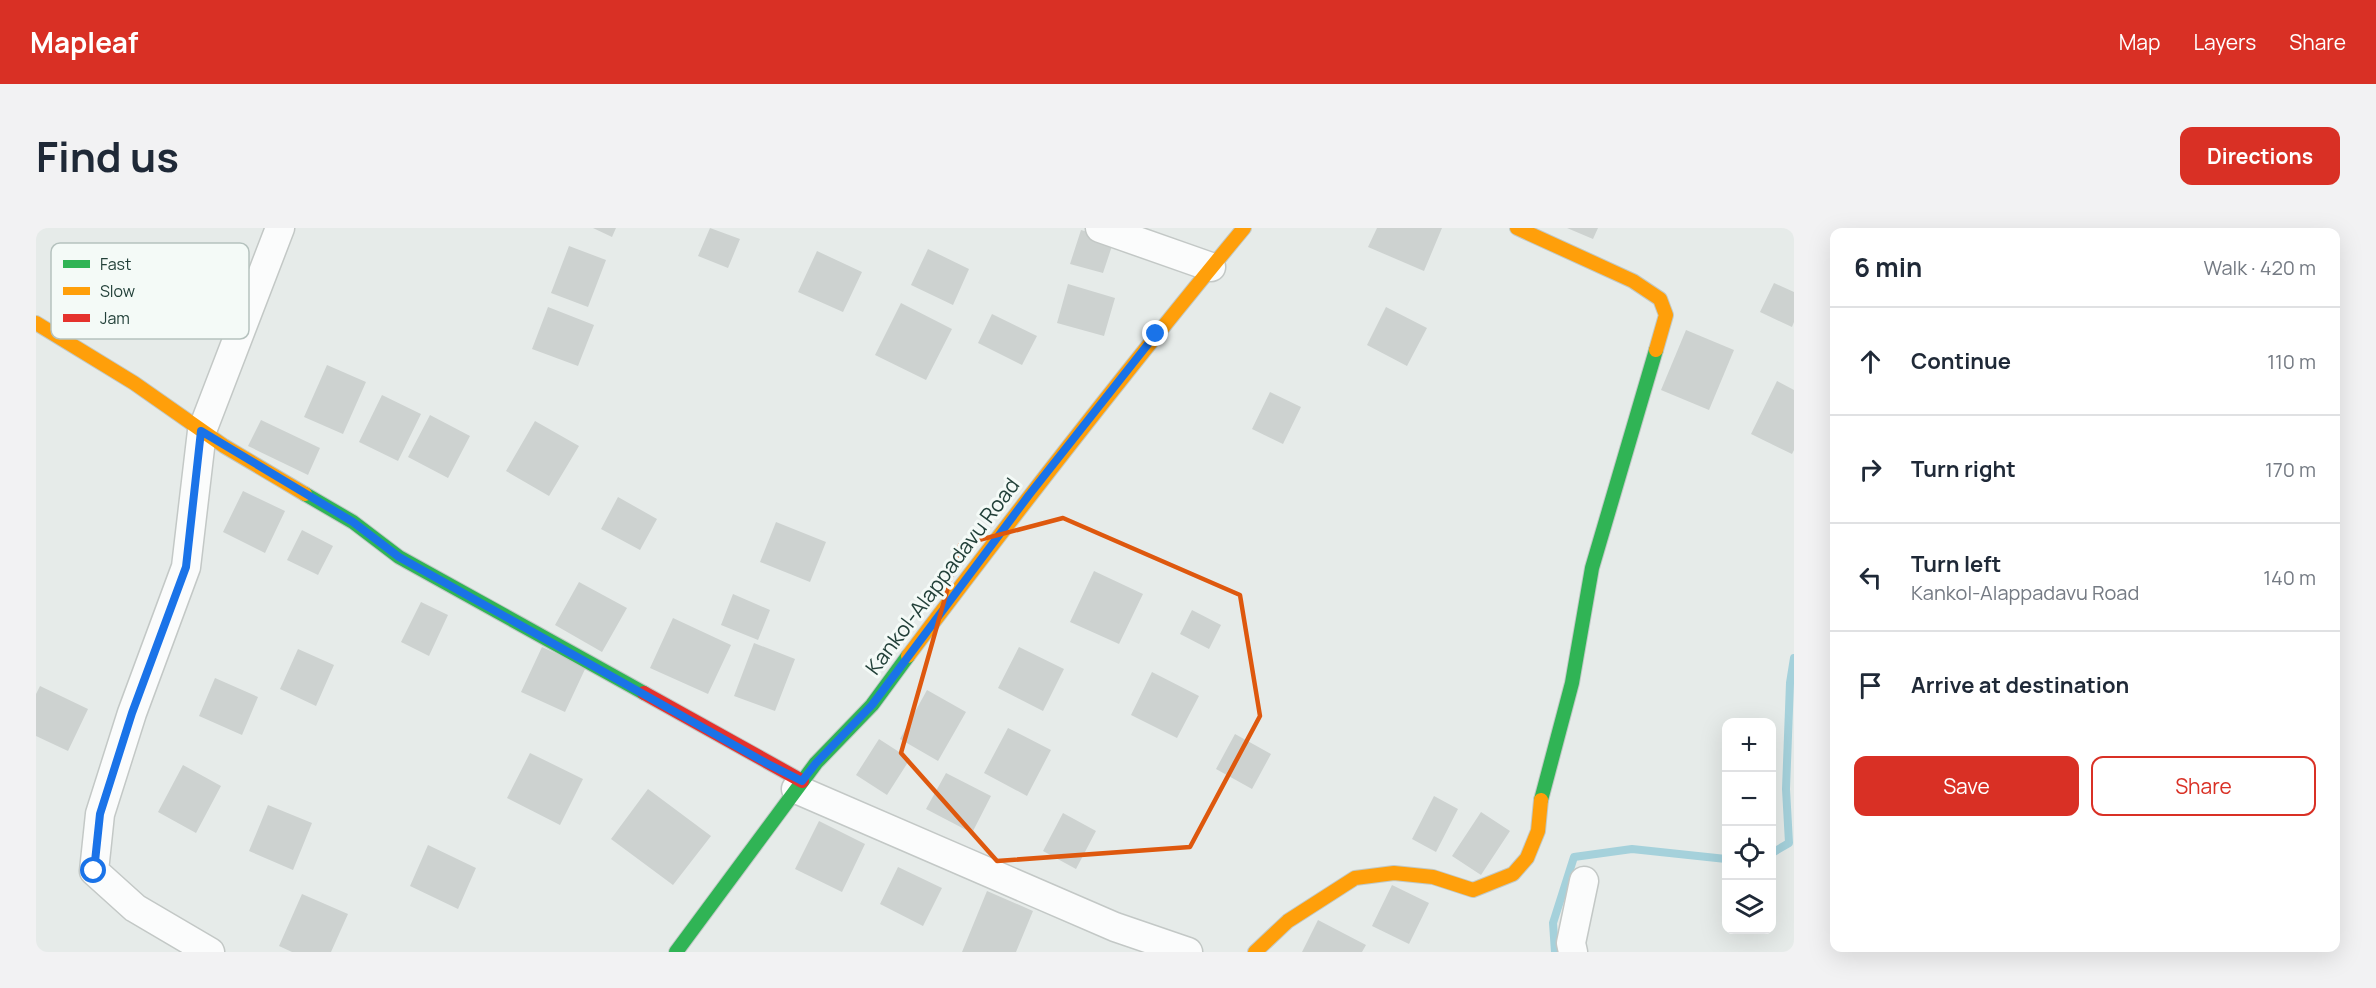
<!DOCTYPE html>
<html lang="en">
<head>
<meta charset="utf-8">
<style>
  :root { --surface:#fff; --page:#f2f2f3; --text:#1f2937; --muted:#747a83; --line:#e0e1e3; --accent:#d93025 }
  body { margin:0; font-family:Manrope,sans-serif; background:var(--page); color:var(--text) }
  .controls { position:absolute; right:18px; bottom:18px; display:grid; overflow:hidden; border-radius:12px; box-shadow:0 6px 24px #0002 }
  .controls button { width:54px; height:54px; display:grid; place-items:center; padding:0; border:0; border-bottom:2px solid var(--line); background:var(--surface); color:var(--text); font:30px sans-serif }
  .stop { position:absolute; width:18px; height:18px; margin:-14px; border:4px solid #1a73e8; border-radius:50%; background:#fff }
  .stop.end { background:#1a73e8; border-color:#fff; box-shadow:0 2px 6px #0008 }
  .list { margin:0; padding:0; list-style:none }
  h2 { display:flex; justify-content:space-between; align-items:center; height:78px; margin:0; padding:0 24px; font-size:26px }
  h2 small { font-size:20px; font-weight:400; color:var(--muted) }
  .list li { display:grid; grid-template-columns:39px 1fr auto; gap:18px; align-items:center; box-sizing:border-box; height:108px; padding:0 24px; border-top:2px solid var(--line) }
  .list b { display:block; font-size:22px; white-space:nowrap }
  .list p { margin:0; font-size:20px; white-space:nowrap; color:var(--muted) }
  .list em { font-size:20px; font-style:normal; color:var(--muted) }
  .actions { display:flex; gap:12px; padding:18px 24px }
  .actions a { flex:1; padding:14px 0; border:2px solid var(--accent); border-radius:12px; text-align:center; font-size:21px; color:var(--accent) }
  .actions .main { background:var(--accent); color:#fff }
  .icon { flex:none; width:33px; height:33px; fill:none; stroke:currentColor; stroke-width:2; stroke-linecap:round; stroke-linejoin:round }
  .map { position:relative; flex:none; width:1758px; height:724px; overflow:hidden; border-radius:12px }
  header { display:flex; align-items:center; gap:36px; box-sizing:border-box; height:84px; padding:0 30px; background:var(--accent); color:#fff }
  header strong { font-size:28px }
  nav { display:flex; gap:33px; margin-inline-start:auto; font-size:21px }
  .intro { display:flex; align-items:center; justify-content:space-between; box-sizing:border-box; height:144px; padding:0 36px }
  h1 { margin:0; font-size:42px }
  .button { padding:15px 27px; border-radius:12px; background:var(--accent); color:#fff; font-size:21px; font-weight:700 }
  main { display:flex; gap:36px; padding:0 36px }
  aside { flex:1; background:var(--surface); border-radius:12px; box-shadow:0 6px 24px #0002 }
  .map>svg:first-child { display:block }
</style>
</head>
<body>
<header>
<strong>Mapleaf</strong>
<nav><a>Map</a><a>Layers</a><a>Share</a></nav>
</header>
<div class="intro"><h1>Find us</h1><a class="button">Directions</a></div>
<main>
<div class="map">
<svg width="1758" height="724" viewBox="0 0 1758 724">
  <rect width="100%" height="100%" fill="#e6ebe9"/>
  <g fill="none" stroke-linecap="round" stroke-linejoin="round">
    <path stroke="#a5d1db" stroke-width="8" d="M1736,625L1753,615L1750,561L1754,455L1758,430
      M1519,724L1517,695L1538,629L1596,621L1690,631"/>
  </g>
  <path fill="#cdd2d0" d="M557,0H580L576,9Z
    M674,0L704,11L692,40L662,28Z
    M1341,0H1406L1388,43L1332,19Z
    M1531,0H1562L1557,11Z
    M1045,2L1078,12L1067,45L1034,36Z
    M533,18L570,32L552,79L515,65Z
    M892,21L933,41L917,77L875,57Z
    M781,23L826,44L807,84L762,64Z
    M1738,55L1758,64V94L1756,99L1724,84Z
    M1032,56L1079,70L1068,108L1021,95Z
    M865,75L916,101L890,152L839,127Z
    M512,79L558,97L542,138L496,121Z
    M1350,79L1391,100L1371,138L1331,117Z
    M956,86L1001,108L986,137L942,115Z
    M1650,102L1698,122L1673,182L1625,162Z
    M291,137L330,154L307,206L268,189Z
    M1741,153L1758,162V222L1756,226L1715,206Z
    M1234,164L1265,179L1247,216L1216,201Z
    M346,167L385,186L362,233L323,214Z
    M394,187L434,208L412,250L372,229Z
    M225,192L284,220L272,247L212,218Z
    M499,193L543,218L513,268L470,243Z
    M207,263L249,283L229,325L187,304Z
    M582,269L621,291L604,322L565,301Z
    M740,294L790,314L774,354L724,334Z
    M266,302L297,318L282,347L251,332Z
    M1058,343L1107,366L1083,416L1034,394Z
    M543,354L591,380L566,424L519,397Z
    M697,366L734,382L722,412L685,397Z
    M385,374L412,387L393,428L365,414Z
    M1156,382L1185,397L1173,421L1144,406Z
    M637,390L695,417L672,466L614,440Z
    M718,415L759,431L739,483L698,468Z
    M506,419L550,439L529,484L485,464Z
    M983,419L1028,441L1007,483L962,460Z
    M262,421L298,437L280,478L244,461Z
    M1116,444L1163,468L1141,510L1095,487Z
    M179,450L222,469L206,507L163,488Z
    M4,458L52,481L32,523L0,508V466Z
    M891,462L930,484L902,533L864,511Z
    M972,500L1015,522L991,568L948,545Z
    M1199,506L1235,526L1216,561L1180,541Z
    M843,511L874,531L851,567L820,547Z
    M494,525L547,551L524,597L471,570Z
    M147,537L185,558L160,605L122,584Z
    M910,545L955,568L936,605L890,581Z
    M612,561L675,608L637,657L575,611Z
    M1398,568L1422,581L1400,624L1376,611Z
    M232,577L276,595L257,642L213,623Z
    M1445,584L1474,603L1445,647L1416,628Z
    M1027,585L1060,603L1040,641L1007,623Z
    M783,593L829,616L806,664L759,641Z
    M392,617L440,640L422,681L374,658Z
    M862,639L906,660L887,698L844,676Z
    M1356,657L1393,675L1373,716L1336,698Z
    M951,663L997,683L980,724H926Z
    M266,666L312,686L295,724H256L243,718Z
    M1282,692L1330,717L1326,724H1266Z"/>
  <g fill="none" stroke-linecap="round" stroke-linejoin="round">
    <defs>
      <path id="street" d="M1064,0L1175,39
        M760,561L1079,699L1152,724
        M174,724L99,680L58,643L64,586L96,485L150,339L166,203L244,0
        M1537,724L1535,715L1548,653"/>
      <path id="fast" d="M269,266L317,294L363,329L608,465
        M1505,572L1536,455L1556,340L1620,122
        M640,724L780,535L836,477L872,428"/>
      <path id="slow" d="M1481,0L1597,53L1624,71L1630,87L1620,122
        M0,95L98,155L188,218L269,266
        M872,428C981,283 1092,140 1208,0
        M1219,724L1252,693L1319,650L1358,645L1397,649L1437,662L1477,646L1491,630L1502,603L1505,572"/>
      <path id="jam" d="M608,465L766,553"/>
    </defs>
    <use href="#street" stroke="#c3c8c6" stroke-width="31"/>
    <use href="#fast" stroke="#c1c9c6" stroke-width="16"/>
    <use href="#slow" stroke="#c1c9c6" stroke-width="16"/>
    <use href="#jam" stroke="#c1c9c6" stroke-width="16"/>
    <use href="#street" stroke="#fbfcfc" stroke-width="28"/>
    <use href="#fast" stroke="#30b455" stroke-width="14"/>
    <use href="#slow" stroke="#ff9f0a" stroke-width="14"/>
    <use href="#jam" stroke="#e5322d" stroke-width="14"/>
  </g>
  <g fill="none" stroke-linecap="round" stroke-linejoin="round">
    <path stroke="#1a73e8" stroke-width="8" d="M58,643L64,586L96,485L150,339L165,203L317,294L363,329L732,536L766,553L780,535L836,477L993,267L1120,106"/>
  </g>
  <path fill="none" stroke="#de580e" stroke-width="4.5" stroke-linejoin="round" d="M1027,290L1204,367L1224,488L1154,619L961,633L865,525L924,317Z"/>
  <g text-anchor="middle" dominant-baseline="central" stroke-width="6" stroke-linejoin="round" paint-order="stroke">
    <g font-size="21" fill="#224039" stroke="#f4faf7">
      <text transform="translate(906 348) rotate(-53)">Kankol-Alappadavu Road</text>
    </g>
  </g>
  <rect x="15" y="15" width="198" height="96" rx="9" fill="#f4faf7" stroke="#b5c2be" stroke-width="1.5"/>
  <rect x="27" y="32" width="27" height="8" fill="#30b455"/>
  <rect x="27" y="59" width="27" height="8" fill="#ff9f0a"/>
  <rect x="27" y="86" width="27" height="8" fill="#e5322d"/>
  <g font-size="16" fill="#224039">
    <text x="64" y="42">Fast</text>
    <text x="64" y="69">Slow</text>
    <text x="64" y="96">Jam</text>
  </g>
</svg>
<div class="controls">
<button>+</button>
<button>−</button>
<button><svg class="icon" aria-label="locate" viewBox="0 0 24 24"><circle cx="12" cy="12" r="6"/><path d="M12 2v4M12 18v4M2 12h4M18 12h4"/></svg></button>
<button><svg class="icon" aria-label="layers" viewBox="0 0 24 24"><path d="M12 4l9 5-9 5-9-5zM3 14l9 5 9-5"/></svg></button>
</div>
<div class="stop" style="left:58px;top:643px"></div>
<div class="stop end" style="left:1120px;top:106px"></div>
</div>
<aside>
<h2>6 min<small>Walk · 420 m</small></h2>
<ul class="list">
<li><svg class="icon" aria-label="ahead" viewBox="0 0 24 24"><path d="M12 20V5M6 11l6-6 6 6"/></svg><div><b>Continue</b></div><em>110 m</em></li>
<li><svg class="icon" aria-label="right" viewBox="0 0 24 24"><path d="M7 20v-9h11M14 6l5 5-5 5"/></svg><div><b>Turn right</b></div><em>170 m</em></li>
<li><svg class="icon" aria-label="left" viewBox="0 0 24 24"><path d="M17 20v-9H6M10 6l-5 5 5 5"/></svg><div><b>Turn left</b><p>Kankol-Alappadavu Road</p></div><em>140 m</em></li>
<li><svg class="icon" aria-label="arrive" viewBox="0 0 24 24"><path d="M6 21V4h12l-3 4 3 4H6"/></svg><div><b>Arrive at destination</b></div></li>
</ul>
<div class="actions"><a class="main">Save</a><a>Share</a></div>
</aside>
</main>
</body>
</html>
